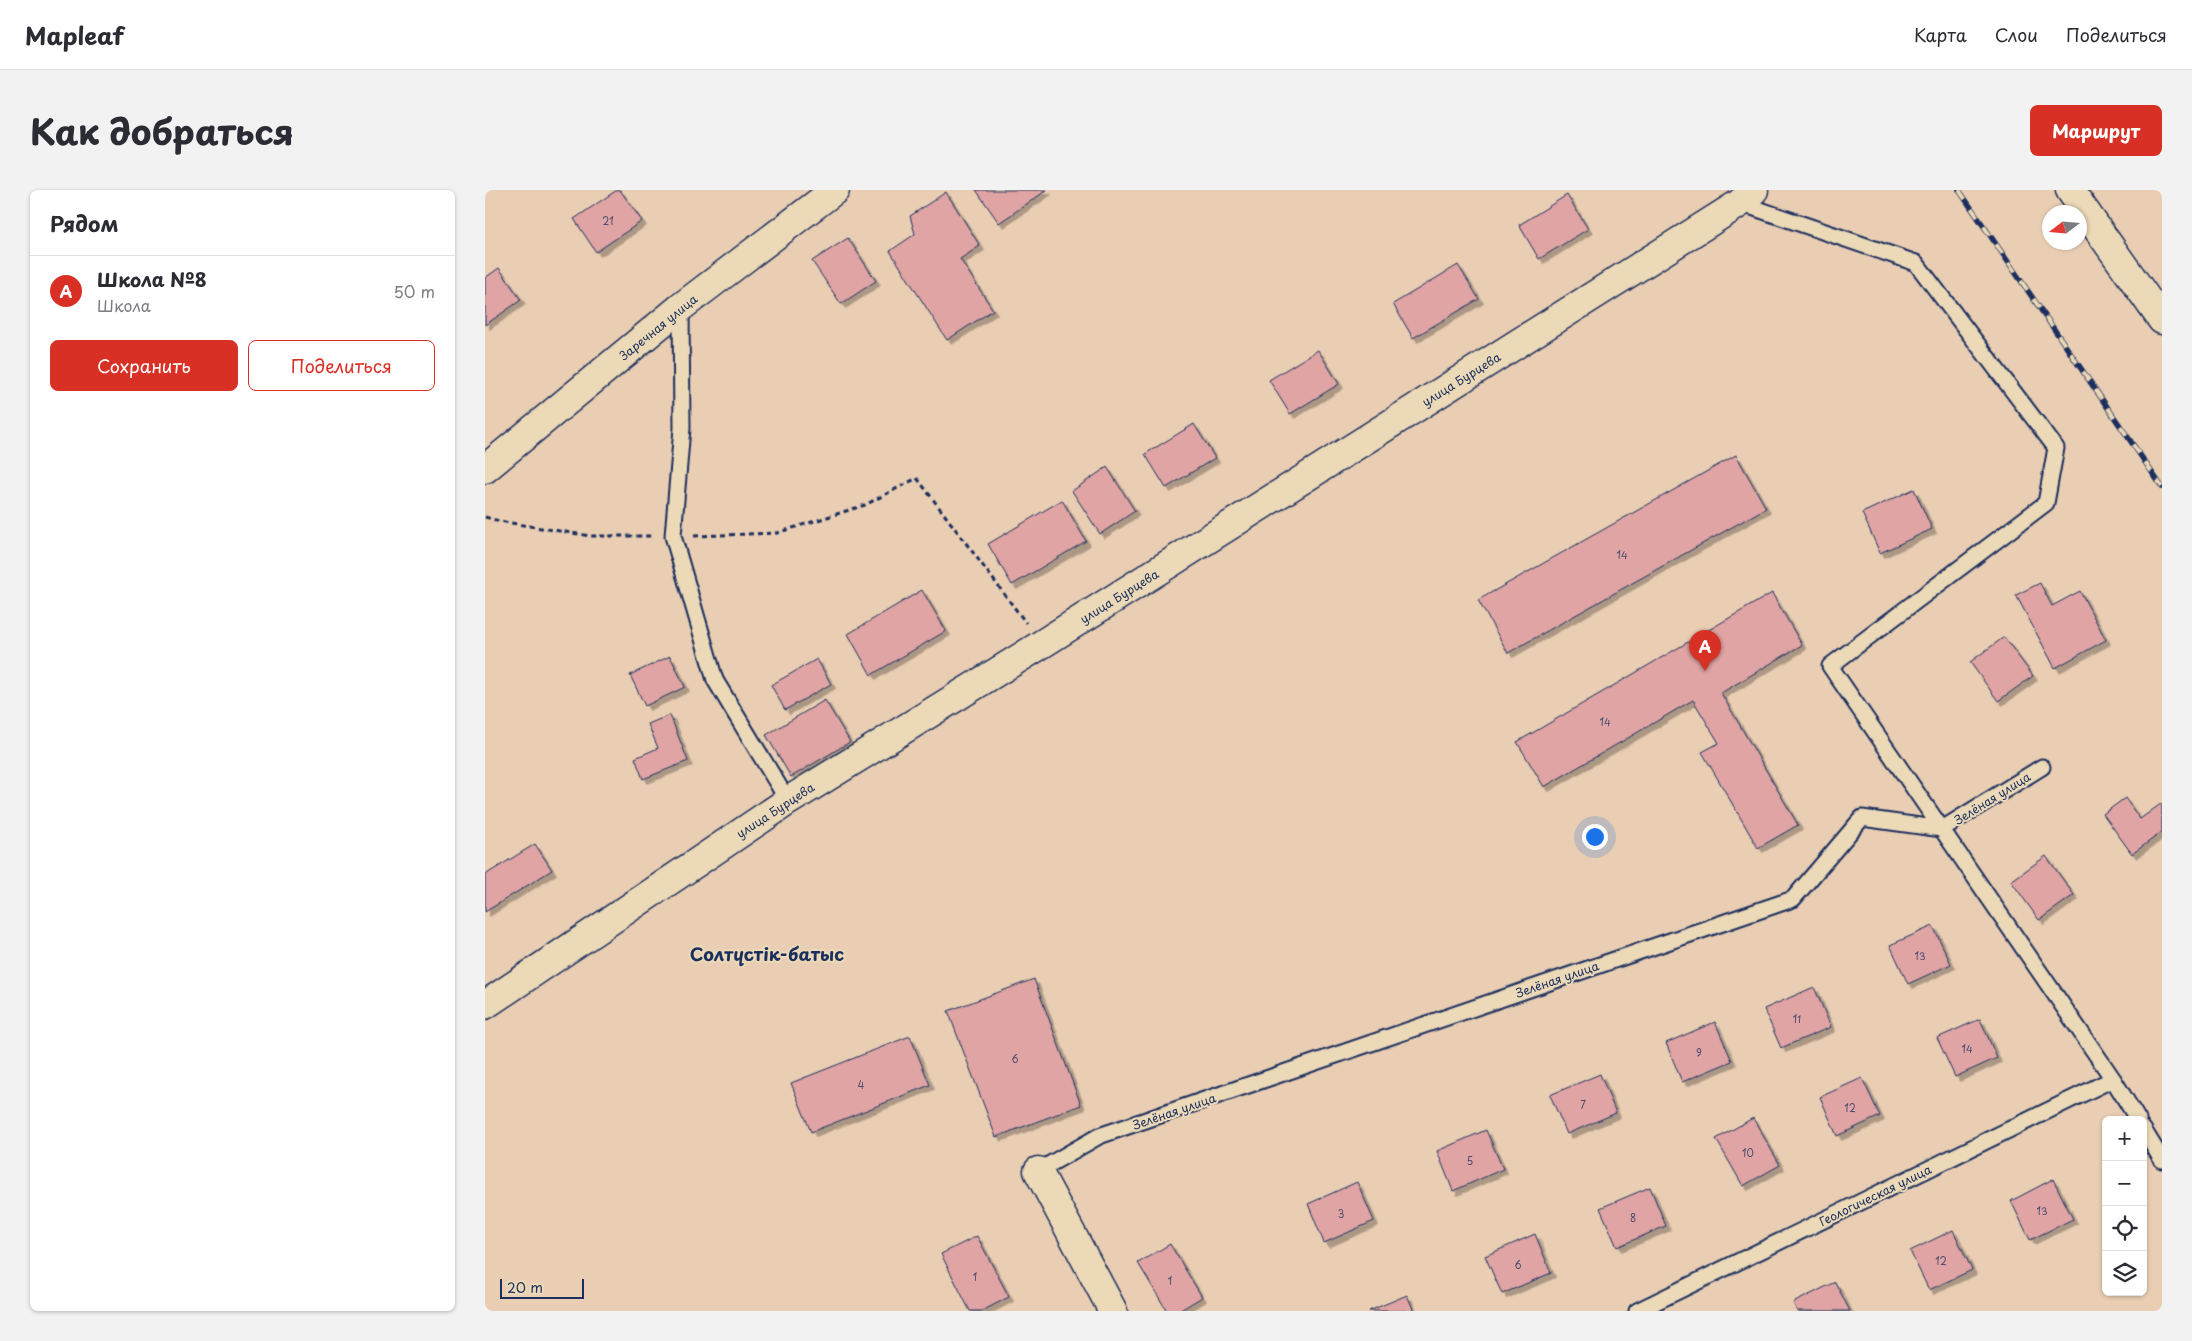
<!DOCTYPE html>
<html lang="ru">
<head>
<meta charset="utf-8">
<style>
  :root { --surface:#fff; --page:#f2f2f3; --text:#2b2b33; --muted:#7c7c81; --line:#e1e1e2; --accent:#d93025 }
  body { margin:0; font-family:"Playpen Sans",sans-serif; background:var(--page); color:var(--text) }
  .controls { position:absolute; right:15px; bottom:15px; display:grid; overflow:hidden; border-radius:8px; box-shadow:0 1px 4px #0004 }
  .controls button { width:45px; height:45px; display:grid; place-items:center; padding:0; border:0; border-bottom:1px solid var(--line); background:var(--surface); color:var(--text); font:25px sans-serif }
  .compass { position:absolute; left:1557px; top:15px; width:45px; height:45px; border-radius:50%; background:var(--surface); box-shadow:0 1px 4px #0004; rotate:254deg }
  .scale { position:absolute; left:15px; bottom:12px; width:84px; box-sizing:border-box; padding-left:5px; border:2px solid #1b2f5e; border-top:0; font-size:14px; line-height:18px; white-space:nowrap; color:#1b2f5e; -webkit-text-stroke:4px #ecd9b7; paint-order:stroke }
  .you { position:absolute; left:1109px; top:646px; width:18px; height:18px; margin:-12px; border:4px solid #fff; border-radius:50%; background:#1a73e8; box-shadow:0 0 0 8px #1a73e833 }
  .badge { display:grid; place-items:center; width:32px; height:32px; border-radius:50%; background:var(--accent); color:#fff; font-size:16px; font-weight:700 }
  .pin { position:absolute; translate:-50% -41px; filter:drop-shadow(0 1px 2px #0008) }
  .pin::after { content:''; position:absolute; top:26px; width:18px; height:15px; background:inherit; clip-path:polygon(0 0,100% 0,50% 100%) }
  .list { margin:0; padding:0; list-style:none }
  h2 { display:flex; justify-content:space-between; align-items:center; height:65px; margin:0; padding:0 20px; font-size:21px }
  h2 small { font-size:16px; font-weight:400; color:var(--muted) }
  .list li { display:grid; grid-template-columns:32px 1fr auto; gap:15px; align-items:center; box-sizing:border-box; height:70px; padding:0 20px; border-top:1px solid var(--line) }
  .list b { display:block; font-size:19px; white-space:nowrap }
  .list p { margin:0; font-size:16px; white-space:nowrap; color:var(--muted) }
  .list em { font-size:16px; font-style:normal; color:var(--muted) }
  .actions { display:flex; gap:10px; padding:15px 20px }
  .actions a { flex:1; padding:11px 0; border:1px solid var(--accent); border-radius:8px; text-align:center; font-size:18px; color:var(--accent) }
  .actions .main { background:var(--accent); color:#fff }
  .icon { flex:none; width:28px; height:28px; fill:none; stroke:currentColor; stroke-width:2; stroke-linecap:round; stroke-linejoin:round }
  .map { position:relative; flex:none; width:1677px; height:1121px; overflow:hidden; border-radius:8px }
  header { display:flex; align-items:center; gap:30px; box-sizing:border-box; height:70px; padding:0 25px; background:var(--surface); border-bottom:1px solid var(--line) }
  header strong { font-size:24px }
  nav { display:flex; gap:28px; margin-inline-start:auto; font-size:18px }
  .intro { display:flex; align-items:center; justify-content:space-between; box-sizing:border-box; height:120px; padding:0 30px }
  h1 { margin:0; font-size:35px }
  .button { padding:12px 22px; border-radius:8px; background:var(--accent); color:#fff; font-size:18px; font-weight:700 }
  main { display:flex; gap:30px; padding:0 30px }
  aside { flex:1; background:var(--surface); border-radius:8px; box-shadow:0 1px 4px #0004 }
  .map>svg:first-child { display:block }
</style>
</head>
<body>
<header>
<strong>Mapleaf</strong>
<nav><a>Карта</a><a>Слои</a><a>Поделиться</a></nav>
</header>
<div class="intro"><h1>Как добраться</h1><a class="button">Маршрут</a></div>
<main>
<aside>
<h2>Рядом<small></small></h2>
<ul class="list">
<li><span class="badge">A</span><div><b>Школа №8</b><p>Школа</p></div><em>50 m</em></li>
</ul>
<div class="actions"><a class="main">Сохранить</a><a>Поделиться</a></div>
</aside>
<div class="map">
<svg width="1677" height="1121" viewBox="0 0 1677 1121">
  <defs>
    <filter id="shadow"><feDropShadow dx="4.5" dy="4.5" stdDeviation="0" flood-color="#0004"/></filter>
  </defs>
  <rect width="100%" height="100%" fill="#e9ceb3"/>
  <filter id="ink" filterUnits="userSpaceOnUse"><feTurbulence type="fractalNoise" baseFrequency=".02" numOctaves="2"/><feDisplacementMap in="SourceGraphic" scale="10" xChannelSelector="R" yChannelSelector="G"/><feConvolveMatrix kernelMatrix="1 2 1 2 8 2 1 2 1" color-interpolation-filters="sRGB"/></filter>
  <g filter="url(#ink)">
    <path fill="#dfa4a3" stroke="#1b2f5e" filter="url(#shadow)" d="M132,0H135L157,31L111,62L89,29Z
      M491,0H562L514,33Z
      M461,2L495,56L475,69L508,120L462,150L405,61L430,44L425,26Z
      M1082,5L1103,39L1054,69L1034,35Z
      M363,48L391,91L356,114L327,71Z
      M973,75L994,109L928,148L908,114Z
      M14,78L36,110L0,135V88Z
      M833,160L854,194L805,224L784,190Z
      M709,234L730,268L681,298L660,264Z
      M1251,265L1281,318L1023,463L993,410Z
      M622,277L650,321L615,344L587,301Z
      M1429,299L1447,339L1395,363L1377,323Z
      M577,310L601,351L527,395L503,354Z
      M1555,393L1567,416L1595,401L1621,450L1570,478L1531,405Z
      M437,400L461,441L386,485L363,444Z
      M1287,403L1317,455L1236,503L1313,635L1273,658L1217,562L1234,553L1208,510L1059,597L1032,552Z
      M1519,447L1548,486L1513,511L1485,472Z
      M185,466L200,497L160,516L145,485Z
      M332,469L346,494L300,520L286,495Z
      M340,510L365,552L306,587L281,545Z
      M185,525L203,571L158,589L150,568L173,558L163,534Z
      M1640,608L1655,629L1677,613V642L1647,664L1618,624Z
      M50,654L67,680L0,722V685Z
      M1561,666L1589,705L1554,730L1526,691Z
      M1448,736L1466,774L1423,794L1405,755Z
      M549,789L596,915L511,947L463,821Z
      M1329,797L1346,837L1296,858L1279,819Z
      M1495,829L1512,868L1470,887L1452,848Z
      M1230,832L1247,871L1197,892L1181,853Z
      M425,846L445,895L326,942L306,893Z
      M1115,884L1131,923L1082,944L1065,905Z
      M1377,888L1395,926L1352,946L1335,907Z
      M1268,928L1295,975L1258,996L1231,949Z
      M1001,940L1018,979L968,1001L952,961Z
      M1568,989L1588,1029L1545,1050L1526,1011Z
      M872,992L889,1031L839,1053L823,1014Z
      M1165,997L1181,1036L1132,1057L1115,1018Z
      M1468,1040L1487,1080L1444,1100L1425,1061Z
      M1050,1044L1066,1083L1017,1104L1000,1066Z
      M492,1046L524,1107L497,1121H485L456,1064Z
      M685,1054L717,1107L694,1121H682L653,1073Z
      M1350,1092L1365,1121H1312L1308,1113Z
      M922,1105L929,1121H884Z"/>
    <g fill="none" stroke-linecap="round" stroke-linejoin="round">
      <defs>
        <path id="service" d="M1255,13L1431,73L1571,258L1561,313L1345,476L1628,889L1653,930
          M196,117L197,238L188,346L230,490L303,611
          M1658,939L1677,970
          M553,981L614,946L1308,709L1377,628L1457,639L1557,577
          M1152,1121L1628,889"/>
        <path id="minor" d="M0,279L196,117L350,0
          M0,815L303,611L557,454L1255,13L1269,0
          M553,981L628,1121"/>
        <path id="secondary" d="M1585,0L1677,130"/>
      </defs>
      <use href="#service" stroke="#1b2f5e" stroke-width="19"/>
      <use href="#minor" stroke="#1b2f5e" stroke-width="31"/>
      <use href="#secondary" stroke="#1b2f5e" stroke-width="31"/>
      <path stroke="#1b2f5e" stroke-width="3" stroke-dasharray="5 4" stroke-linecap="butt" d="M0,327L14,331L105,346H167
        M209,346L292,343L380,315L432,288L541,433"/>
      <use href="#service" stroke="#ecd9b7" stroke-width="15"/>
      <use href="#minor" stroke="#ecd9b7" stroke-width="28"/>
      <use href="#secondary" stroke="#ecd9b7" stroke-width="28"/>
      <defs>
        <path id="rail" d="M1474,0L1677,297"/>
      </defs>
      <use href="#rail" stroke="#1b2f5e" stroke-width="5.5"/>
      <use href="#rail" stroke="#ecd9b7" stroke-width="4" stroke-dasharray="11" stroke-linecap="butt"/>
    </g>
  </g>
  <g text-anchor="middle" dominant-baseline="central" stroke-width="4" stroke-linejoin="round" paint-order="stroke">
    <g font-size="10" fill="#4c4c6f">
      <text x="123" y="30">21</text>
      <text x="1137" y="364">14</text>
      <text x="1120" y="531">14</text>
      <text x="1435" y="765">13</text>
      <text x="1312" y="828">11</text>
      <text x="1482" y="858">14</text>
      <text x="1214" y="862">9</text>
      <text x="530" y="868">6</text>
      <text x="376" y="894">4</text>
      <text x="1098" y="914">7</text>
      <text x="1365" y="917">12</text>
      <text x="1263" y="962">10</text>
      <text x="985" y="970">5</text>
      <text x="1557" y="1020">13</text>
      <text x="856" y="1023">3</text>
      <text x="1148" y="1027">8</text>
      <text x="1456" y="1070">12</text>
      <text x="1033" y="1074">6</text>
      <text x="490" y="1086">1</text>
      <text x="685" y="1090">1</text>
    </g>
    <g font-size="12" fill="#1b2f5e" stroke="#ecd9b7">
      <text transform="translate(173 137) rotate(-39)">Заречная улица</text>
      <text transform="translate(976 189) rotate(-32)">улица Бурцева</text>
      <text transform="translate(634 406) rotate(-32)">улица Бурцева</text>
      <text transform="translate(1507 608) rotate(-32)">Зелёная улица</text>
      <text transform="translate(290 620) rotate(-33)">улица Бурцева</text>
      <text transform="translate(1072 789) rotate(-19)">Зелёная улица</text>
      <text transform="translate(689 921) rotate(-19)">Зелёная улица</text>
      <text transform="translate(1390 1005) rotate(-26)">Геологическая улица</text>
    </g>
    <g font-size="18" font-weight="bold" fill="#1b2f5e" stroke="#ecd9b7">
      <text x="282" y="763">Солтүстік-батыс</text>
    </g>
  </g>
</svg>
<div class="controls">
<button>+</button>
<button>−</button>
<button><svg class="icon" aria-label="locate" viewBox="0 0 24 24"><circle cx="12" cy="12" r="6"/><path d="M12 2v4M12 18v4M2 12h4M18 12h4"/></svg></button>
<button><svg class="icon" aria-label="layers" viewBox="0 0 24 24"><path d="M12 4l9 5-9 5-9-5zM3 14l9 5 9-5"/></svg></button>
</div>
<svg class="compass" viewBox="-18 -18 36 36"><path d="M0-13l5 13h-10z" fill="#e53935"/><path d="M0 13l5-13h-10z" fill="#7c7c81"/></svg>
<div class="scale">20 m</div>
<div class="you"></div>
<div class="pin badge" style="left:1220px;top:481px">A</div>
</div>
</main>
</body>
</html>
